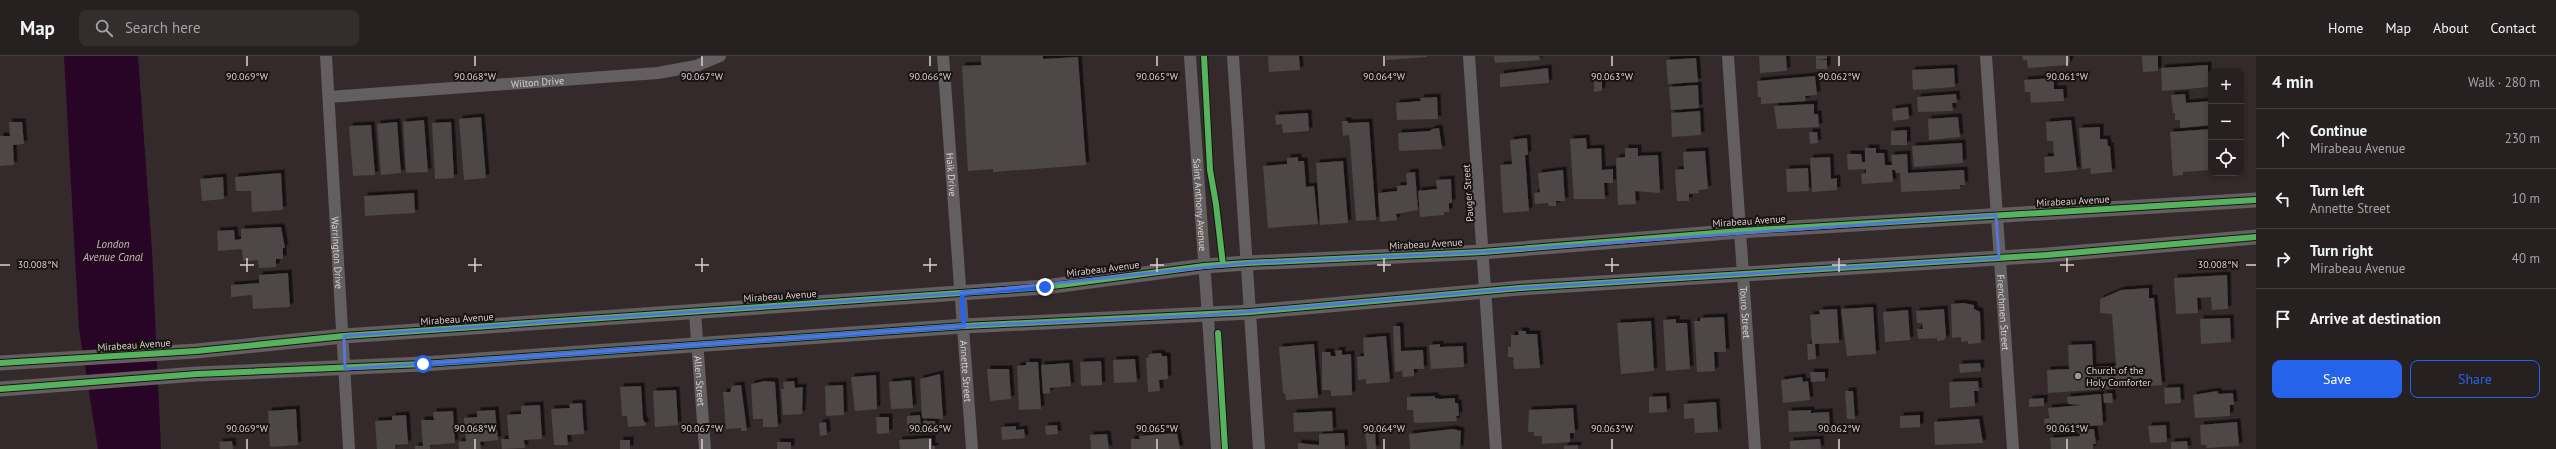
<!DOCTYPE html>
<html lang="en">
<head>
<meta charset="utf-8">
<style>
  :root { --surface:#272021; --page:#332d2e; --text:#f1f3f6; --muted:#a4a3a5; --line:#433e3f; --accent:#2563eb }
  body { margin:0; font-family:"PT Sans",sans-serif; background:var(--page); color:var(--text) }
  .controls { position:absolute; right:12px; top:12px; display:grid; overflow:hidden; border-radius:8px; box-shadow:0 2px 6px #0003 }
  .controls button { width:36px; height:36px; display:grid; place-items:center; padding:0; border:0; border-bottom:1px solid var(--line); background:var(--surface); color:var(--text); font:20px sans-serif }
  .stop { position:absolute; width:12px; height:12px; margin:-9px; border:3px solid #2563eb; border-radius:50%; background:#fff }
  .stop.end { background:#2563eb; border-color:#fff; box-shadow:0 1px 4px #0008 }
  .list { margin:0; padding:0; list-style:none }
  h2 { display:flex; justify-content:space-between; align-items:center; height:52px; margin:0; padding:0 16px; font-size:17px }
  h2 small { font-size:13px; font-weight:400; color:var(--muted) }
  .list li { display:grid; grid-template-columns:26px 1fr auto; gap:12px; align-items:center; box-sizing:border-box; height:60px; padding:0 16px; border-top:1px solid var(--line) }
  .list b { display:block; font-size:15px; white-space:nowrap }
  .list p { margin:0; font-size:13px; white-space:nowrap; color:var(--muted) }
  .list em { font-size:13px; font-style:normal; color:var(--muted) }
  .actions { display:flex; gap:8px; padding:12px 16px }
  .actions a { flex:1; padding:9px 0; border:1px solid var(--accent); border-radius:8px; text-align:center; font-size:14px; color:var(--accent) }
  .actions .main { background:var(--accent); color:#fff }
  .icon { flex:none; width:22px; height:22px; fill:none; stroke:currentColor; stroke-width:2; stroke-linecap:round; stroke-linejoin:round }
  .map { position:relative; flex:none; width:2256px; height:393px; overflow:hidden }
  header { display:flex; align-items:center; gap:24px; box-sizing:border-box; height:56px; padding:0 20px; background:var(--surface); border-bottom:1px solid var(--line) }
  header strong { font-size:19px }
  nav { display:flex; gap:22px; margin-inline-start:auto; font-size:14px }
  .search { width:280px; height:36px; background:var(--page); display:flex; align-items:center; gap:10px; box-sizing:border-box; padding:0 14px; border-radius:8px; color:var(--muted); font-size:15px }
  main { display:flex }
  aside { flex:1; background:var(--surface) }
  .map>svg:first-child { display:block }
</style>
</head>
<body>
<header>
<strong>Map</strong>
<div class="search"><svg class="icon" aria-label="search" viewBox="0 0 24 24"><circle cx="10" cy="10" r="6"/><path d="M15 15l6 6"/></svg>Search here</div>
<nav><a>Home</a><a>Map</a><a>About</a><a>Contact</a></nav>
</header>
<main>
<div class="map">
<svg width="2256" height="393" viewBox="0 0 2256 393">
  <defs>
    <filter id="shadow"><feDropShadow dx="3.5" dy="-3.5" stdDeviation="0" flood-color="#0009"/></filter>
  </defs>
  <rect width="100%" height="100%" fill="#342a2c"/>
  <path fill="#280526" d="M64,0H138L152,194L161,393H98L79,273Z"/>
  <path fill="#4e4646" filter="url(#shadow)" d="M981,0H1043V3L1078,1L1086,109L993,116V113L968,115L962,10L981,9Z
    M1268,0H1299L1300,14L1269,16Z
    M1386,0H1427V1L1386,4Z
    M1494,0H1539L1540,4L1495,7Z
    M1759,0H1786L1787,15L1760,17Z
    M1816,0H1827V3L1816,4Z
    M2022,0H2069L2070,4L2068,9L2028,12L2027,4H2023Z
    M2142,0H2158V15L2143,16Z
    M1696,2L1698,26L1668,28L1666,4Z
    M1816,4H1827V13H1816Z
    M2208,9V17H2211L2209,31L2162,35L2161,12Z
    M1548,12L1549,27L1500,31V18Z
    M1954,12L1955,31L1913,34L1912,14Z
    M1815,20L1817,39L1805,40L1806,45L1761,48V41H1758L1757,25Z
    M2054,22V33H2063L2064,45L2031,47L2030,36H2025L2024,24Z
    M1594,25H1602V35L1594,36Z
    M1698,29L1699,52L1671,54L1669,31Z
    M1956,38L1957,47H1952L1953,55L1918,56L1917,41Z
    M2185,38L2186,47L2211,45V69L2180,72V64H2175V57H2173L2171,39Z
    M1437,41L1438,63L1397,64L1396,47L1421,45L1420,42Z
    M1814,48V58H1818L1819,71L1777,73L1774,50Z
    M1908,51L1909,63L1893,65L1892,53Z
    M1700,55L1701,79L1672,81L1671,57Z
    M1308,57L1309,75L1283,77L1282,68L1276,69L1275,59Z
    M481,61L486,122L464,124L459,63Z
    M1958,61L1960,81L1929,84L1928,63Z
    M424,64L428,116L406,117L403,66Z
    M2071,64L2077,114L2045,117L2044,101L2054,100L2053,85H2047L2046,66Z
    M1342,65H1348V67L1369,66L1376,164L1356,165L1350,87L1349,79L1343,80Z
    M9,66H22L24,88L13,89L14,109L0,110V80H10Z
    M397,66L401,117L381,119L377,68Z
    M451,66L454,122L435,123L432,67Z
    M371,69L375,119L353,120L349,70Z
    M2100,71V83H2107L2108,90H2110L2112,116L2091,118L2090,112L2082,113L2079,72Z
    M1439,72L1442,93L1399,95L1398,77L1430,75L1432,73Z
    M2211,73V114L2183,116V119L2173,120L2170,76Z
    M1907,74V89H1891V75Z
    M1809,76H1817L1818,87L1810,88Z
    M1527,82L1528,99H1525L1529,155L1503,157L1500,109L1512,108L1510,84Z
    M1586,82L1587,93L1601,92L1602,114L1613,113V127H1604L1605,143H1574L1570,83Z
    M1962,87L1963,107L1914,111L1912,90Z
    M1625,92H1638V100L1658,99L1660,137L1635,135L1636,148L1618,149L1616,102L1625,101Z
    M1865,92H1876V97H1884L1885,109H1892L1891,99L1907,98L1908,117L1964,114L1965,129H1960V133L1901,136L1900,117H1896L1895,114H1892L1893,126L1862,128L1861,118L1866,117V113L1848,114L1847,98H1861L1862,106H1865Z
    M1705,95L1708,133L1699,134V137L1689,138V145H1677L1675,114L1684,113L1683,96Z
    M1298,101V105H1304L1306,131L1314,130L1318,168L1268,172L1263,110L1287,108V102Z
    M1830,101L1831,123L1837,122V134L1812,136L1810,102Z
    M1343,105L1348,167L1320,169L1316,107Z
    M1808,112L1809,135L1787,136L1786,113Z
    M1563,114L1565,145H1556V150H1549L1548,147L1535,148L1534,137L1540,136L1538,117Z
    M1415,116L1418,154L1396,158L1397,164L1380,166L1378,137L1397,135V130L1407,129L1406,117Z
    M281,117L283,154L252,156L251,135H236L235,121Z
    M223,121L224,143L202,145L200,123Z
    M1451,123L1452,147H1449V156H1444V159L1420,161L1418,135L1437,133L1436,124Z
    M414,137L415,157L365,160L364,140Z
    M281,171L285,192H283V203H276V211L259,212L258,204L243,205L242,193L218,195L217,175L234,174L235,184L241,183V173Z
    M288,217L290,251L253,253L252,239L231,241V229L259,227V219Z
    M2227,219L2228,253L2212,254L2211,241L2197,242L2198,257L2176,258L2174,222Z
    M2149,232V242H2154L2162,329L2048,337L2047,314L2069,313L2068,289L2092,288L2093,311L2116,310L2112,258L2100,257V243L2121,234Z
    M1963,247L1974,249V253L1980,256L1981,287L1968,288V285L1961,286V281L1952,282L1951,248Z
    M1873,251L1876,298L1847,300L1841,253Z
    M1837,253L1839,287L1815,288L1816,303L1808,304L1807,288H1812L1810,259L1820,258L1819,254Z
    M1944,253L1946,281L1944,284L1937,285V282L1918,283L1917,273H1923L1922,267H1917L1916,255Z
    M1908,254L1910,284L1885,286L1883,256Z
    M1724,261L1726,296H1714L1715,315L1697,316L1694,265H1700V262Z
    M2230,262L2231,286L2201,288L2200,263Z
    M1676,263V267H1687L1690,313L1666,315L1663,264Z
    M1651,265L1654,315L1621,318L1617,267Z
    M1393,270H1400L1401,295L1423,294L1424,313H1414V320L1403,321L1402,315L1395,316Z
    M1518,275H1526V278H1537L1540,312L1514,313L1513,301H1508V291H1511V279H1519Z
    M1386,280L1390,326L1366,328V323L1358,324L1357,301L1364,300L1363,282Z
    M1314,288L1318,342L1286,344L1285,337H1283L1279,291Z
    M1440,288V291L1463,290L1464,311L1431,313L1429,289Z
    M1342,294V299L1351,298L1352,339L1331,340V334H1322V296H1330L1331,300H1336L1335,295Z
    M1161,297L1162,300H1167L1168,323L1159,324L1160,335L1148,336L1146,302L1149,301V298Z
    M1135,303L1137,326L1114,327L1113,304Z
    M1101,305L1102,329L1081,330L1080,306Z
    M1026,306H1038L1041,353L1019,354L1017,310L1026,309Z
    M1069,307L1071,330L1050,332V337L1043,338L1041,309Z
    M1980,307L1981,315L1960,317L1959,308Z
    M987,313H1009L1011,343L990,345Z
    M1810,316H1825V325L1811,326Z
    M940,318L943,363L922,362L920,323Z
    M876,319L877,353L855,355L851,321Z
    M1802,321L1803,326L1808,325L1810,344L1783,347L1781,324Z
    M911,324L913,352L891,353L889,326Z
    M765,325L775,326L778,371H763V363H753L751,328Z
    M794,325L795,332L803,331L802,358L783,359L781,333H784L783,326Z
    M1978,325L1979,335H1974L1975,350L1950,352L1949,326Z
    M741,329L747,375H741V372L726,373L723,336H730L732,330Z
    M843,329L844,359L826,360L825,330Z
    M641,330L643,363L646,368L644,370L628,371L627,360H622L620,331Z
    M2180,331L2181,347L2165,348L2164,332Z
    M676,334L678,369L655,371L653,335Z
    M1845,335H1853L1855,363H1847Z
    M2217,335L2219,338L2233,337L2234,349H2230V360L2195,362L2193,339Z
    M2112,337L2113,347H2104L2103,338Z
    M2101,338L2103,369L2045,374L2044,363L2049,362L2048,352L2083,349L2068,348L2067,341Z
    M1435,340V342L1440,343L1455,342V347H1458L1459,360H1456L1457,365L1414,367L1413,354H1407V341Z
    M1666,340L1667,356L1649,357V341Z
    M2044,342V350L2029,351V343Z
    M1716,346L1718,376L1695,377L1694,362L1684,363V348Z
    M582,347L584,378L567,379L568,389H554L551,353L570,352L569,348Z
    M540,349L542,383L524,384L525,392L502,393L501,383H509L507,359L521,358V350Z
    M1573,352L1575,377H1570V386L1542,388V380H1534V376H1528L1529,354Z
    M296,353L298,389L270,391L268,355Z
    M495,354L498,384L480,386L481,393H459L458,386L466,385L464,362L477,361V355Z
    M1811,354V357L1829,356L1830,374L1789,376L1788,355Z
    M453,355L455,387L430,389V393H415V390H423L421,364H434L433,356Z
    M1332,355L1333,375L1294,376L1293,357Z
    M406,359L408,388L395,389V393H377L375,365L392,364V360Z
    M920,359L921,375L907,376V360Z
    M1920,359V371L1900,372V360Z
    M876,361H889V377L877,378Z
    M1979,363L1983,387L1935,389L1934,366Z
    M923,365H935L936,374H923Z
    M826,366L827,379L820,380L819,367Z
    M2237,366L2239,390L2207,392L2206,389H2201L2200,369Z
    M1057,369L1058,378L1046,379L1045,370Z
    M2166,369L2167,386L2150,387L2148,370Z
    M1016,370V374L1024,373L1025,382L1002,384L1001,371Z
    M1453,373L1461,375L1460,393H1410L1409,378Z
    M2079,373H2094L2096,388H2093V393H2051L2050,382L2080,380Z
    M1375,375L1376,393H1367L1365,376Z
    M1177,377L1180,393H1131V383H1140L1139,380Z
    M1344,377L1345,393H1298V387L1319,389V378Z
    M1107,378L1109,393H1091L1090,379Z
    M932,382V390H935V393H900L899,384Z
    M1820,383L1821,393H1790V385Z
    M620,384H630V393H620Z
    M232,385L233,393H220L219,386Z
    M2187,385L2188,393H2171V386Z
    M777,386H791V393H777Z
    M1578,389V393H1564V390Z"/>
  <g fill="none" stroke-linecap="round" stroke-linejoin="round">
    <g stroke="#635f60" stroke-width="12">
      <path id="s1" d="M326,0L349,393"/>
      <path id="s2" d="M943,0L972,393"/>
      <path id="s3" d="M1190,0L1217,393"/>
      <path d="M1233,0L1259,393"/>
      <path d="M1469,0L1496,393"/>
      <path id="s4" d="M1728,0L1755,393"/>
      <path id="s5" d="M1986,0L2013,393"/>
      <path id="s6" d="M329,41L658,17L696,10L720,0"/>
      <path id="s7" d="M695,257L705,393"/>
    </g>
    <path stroke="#635f60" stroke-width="15" d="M0,307L196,295L344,280L1045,231L1204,210L1247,207L1482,196L1740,175L2256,144
      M0,333L197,318L423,308L964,270L1250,256L1520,232L2047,199L2256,181"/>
    <defs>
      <path id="cycleway" d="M1204,0L1210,114L1216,148L1223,209
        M1218,277L1225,393
        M0,307L196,295L344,280L1045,231L1204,210L1247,207L1482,196L1740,175L2256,144
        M0,333L197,318L423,308L964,270L1250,256L1520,232L2047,199L2256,181"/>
    </defs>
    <use href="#cycleway" stroke="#191212" stroke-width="8"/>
    <use href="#cycleway" stroke="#56b35d" stroke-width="6"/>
  </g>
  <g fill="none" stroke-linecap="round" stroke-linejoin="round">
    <path stroke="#2563eb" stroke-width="5" d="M423,308L964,270L962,237L1045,231"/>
  </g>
  <path fill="none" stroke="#5675d6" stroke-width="3" stroke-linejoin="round" d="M1996,159L1999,202L1520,232L1208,259L964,270L345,313L344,280L962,237L1247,207L1482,196Z"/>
  <path fill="none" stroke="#dbd0d0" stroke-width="1.5" d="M247,0V10M475,0V10M702,0V10M930,0V10M1157,0V10M1384,0V10M1612,0V10M1839,0V10M2067,0V10M247,202V216M475,202V216M702,202V216M930,202V216M1157,202V216M1384,202V216M1612,202V216M1839,202V216M2067,202V216M0,209H10M240,209H254M468,209H482M695,209H709M923,209H937M1150,209H1164M1377,209H1391M1605,209H1619M1832,209H1846M2060,209H2074M2246,209H2256M247,383V393M475,383V393M702,383V393M930,383V393M1157,383V393M1384,383V393M1612,383V393M1839,383V393M2067,383V393"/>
  <circle fill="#a19697" stroke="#191212" stroke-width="1.5" cx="2078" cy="320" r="4"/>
  <g text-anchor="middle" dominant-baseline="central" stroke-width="4" stroke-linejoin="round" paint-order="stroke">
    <g font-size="10" fill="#dbd0d0" stroke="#191212">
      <text stroke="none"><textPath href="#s6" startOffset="209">Wilton Drive</textPath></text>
      <text stroke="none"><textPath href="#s2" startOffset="119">Haik Drive</textPath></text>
      <text transform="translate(1468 137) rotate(-94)">Pauger Street</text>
      <text transform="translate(2073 145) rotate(-3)">Mirabeau Avenue</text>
      <text stroke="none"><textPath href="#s3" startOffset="149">Saint Anthony Avenue</textPath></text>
      <text transform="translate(1749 165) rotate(-4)">Mirabeau Avenue</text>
      <text transform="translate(1426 188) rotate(-3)">Mirabeau Avenue</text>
      <text stroke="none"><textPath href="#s1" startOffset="197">Warrington Drive</textPath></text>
      <text transform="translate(1103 213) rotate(-7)">Mirabeau Avenue</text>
      <text transform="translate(780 240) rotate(-4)">Mirabeau Avenue</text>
      <text stroke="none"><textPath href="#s4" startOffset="257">Touro Street</textPath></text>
      <text stroke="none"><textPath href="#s5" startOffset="257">Frenchmen Street</textPath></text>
      <text transform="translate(457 263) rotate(-4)">Mirabeau Avenue</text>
      <text transform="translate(134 289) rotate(-4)">Mirabeau Avenue</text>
      <text stroke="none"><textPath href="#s2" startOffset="316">Annette Street</textPath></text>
      <text stroke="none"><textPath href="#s7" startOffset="68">Allen Street</textPath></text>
    </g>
    <g font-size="10" fill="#dbd0d0" stroke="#191212" text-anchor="start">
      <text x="2086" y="314">Church of the<tspan x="2086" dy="12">Holy Comforter</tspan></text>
    </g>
    <g font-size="11" font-style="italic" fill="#e7a3e0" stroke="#191212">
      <text x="113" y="188">London<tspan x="113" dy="13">Avenue Canal</tspan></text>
    </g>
  </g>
  <g font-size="10" text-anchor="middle" fill="#dbd0d0" stroke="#191212" stroke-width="4" stroke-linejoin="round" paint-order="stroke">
    <text x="247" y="24">90.069°W</text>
    <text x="475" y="24">90.068°W</text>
    <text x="702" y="24">90.067°W</text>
    <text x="930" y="24">90.066°W</text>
    <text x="1157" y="24">90.065°W</text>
    <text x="1384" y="24">90.064°W</text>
    <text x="1612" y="24">90.063°W</text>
    <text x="1839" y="24">90.062°W</text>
    <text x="2067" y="24">90.061°W</text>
    <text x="38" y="212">30.008°N</text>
    <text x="2218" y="212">30.008°N</text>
    <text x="247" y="376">90.069°W</text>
    <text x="475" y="376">90.068°W</text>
    <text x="702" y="376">90.067°W</text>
    <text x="930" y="376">90.066°W</text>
    <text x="1157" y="376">90.065°W</text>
    <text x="1384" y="376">90.064°W</text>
    <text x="1612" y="376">90.063°W</text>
    <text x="1839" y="376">90.062°W</text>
    <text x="2067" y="376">90.061°W</text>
  </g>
</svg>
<div class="controls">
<button>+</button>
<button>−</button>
<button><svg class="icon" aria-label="locate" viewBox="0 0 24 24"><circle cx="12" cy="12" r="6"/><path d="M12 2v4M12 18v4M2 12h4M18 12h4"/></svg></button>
</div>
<div class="stop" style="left:423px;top:308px"></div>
<div class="stop end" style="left:1045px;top:231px"></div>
</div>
<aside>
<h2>4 min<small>Walk · 280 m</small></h2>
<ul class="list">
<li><svg class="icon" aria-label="ahead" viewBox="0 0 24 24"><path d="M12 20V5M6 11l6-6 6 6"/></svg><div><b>Continue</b><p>Mirabeau Avenue</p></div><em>230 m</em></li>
<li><svg class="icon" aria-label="left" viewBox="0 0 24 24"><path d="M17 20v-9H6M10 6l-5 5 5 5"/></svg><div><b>Turn left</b><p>Annette Street</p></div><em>10 m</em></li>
<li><svg class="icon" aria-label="right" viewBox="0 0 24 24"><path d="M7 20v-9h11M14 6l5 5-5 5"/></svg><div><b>Turn right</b><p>Mirabeau Avenue</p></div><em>40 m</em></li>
<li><svg class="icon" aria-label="arrive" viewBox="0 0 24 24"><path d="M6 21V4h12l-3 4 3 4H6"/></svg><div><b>Arrive at destination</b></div></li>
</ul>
<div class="actions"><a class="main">Save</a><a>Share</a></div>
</aside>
</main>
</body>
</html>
